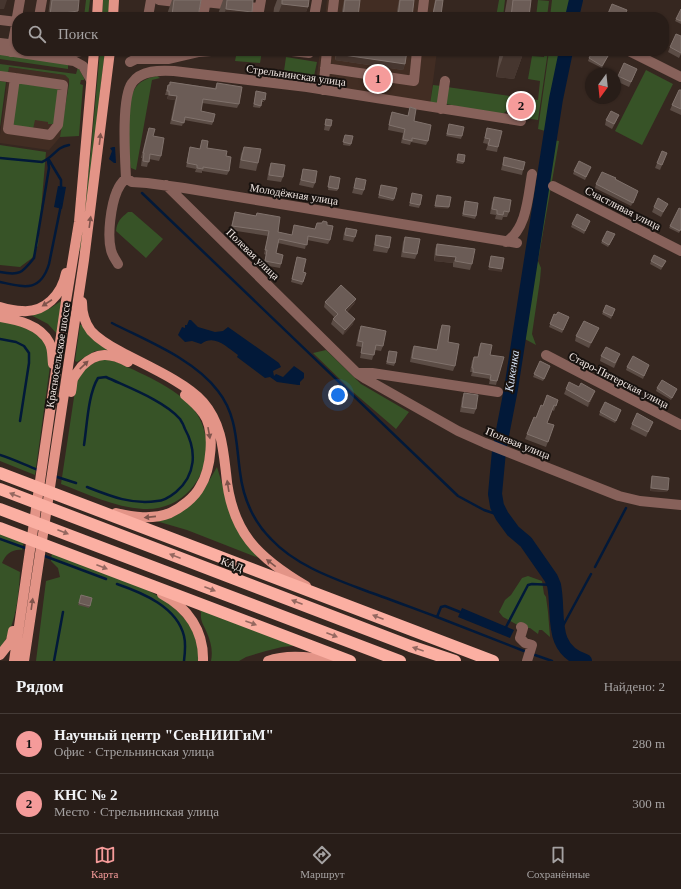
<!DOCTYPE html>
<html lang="ru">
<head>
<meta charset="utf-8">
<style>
  :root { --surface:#281d18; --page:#342a25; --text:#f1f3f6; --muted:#a5a2a2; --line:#443b37; --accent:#f59b9a }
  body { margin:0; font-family:"Times New Roman",serif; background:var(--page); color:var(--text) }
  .compass { position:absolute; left:585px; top:68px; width:36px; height:36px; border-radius:50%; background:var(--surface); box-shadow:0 1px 3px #0004; rotate:195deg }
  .you { position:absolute; left:338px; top:395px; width:14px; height:14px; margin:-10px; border:3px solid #fff; border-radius:50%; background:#1a73e8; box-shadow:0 0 0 6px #1a73e833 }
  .badge { display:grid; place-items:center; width:26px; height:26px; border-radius:50%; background:var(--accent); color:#111; font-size:13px; font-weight:700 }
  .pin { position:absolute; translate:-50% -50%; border:2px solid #fff; box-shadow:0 1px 4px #0006 }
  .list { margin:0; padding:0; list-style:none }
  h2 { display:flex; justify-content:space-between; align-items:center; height:52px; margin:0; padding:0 16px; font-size:17px }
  h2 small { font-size:13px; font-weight:400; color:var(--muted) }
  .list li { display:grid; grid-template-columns:26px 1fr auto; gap:12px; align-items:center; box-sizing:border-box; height:60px; padding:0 16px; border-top:1px solid var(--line) }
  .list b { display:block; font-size:15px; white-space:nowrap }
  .list p { margin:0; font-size:13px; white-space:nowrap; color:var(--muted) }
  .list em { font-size:13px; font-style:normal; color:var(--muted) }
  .icon { flex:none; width:22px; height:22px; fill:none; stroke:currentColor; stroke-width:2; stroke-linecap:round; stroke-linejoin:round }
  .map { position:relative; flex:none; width:681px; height:661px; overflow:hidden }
  .search { position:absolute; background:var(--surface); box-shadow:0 1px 3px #0004; left:12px; right:12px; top:12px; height:44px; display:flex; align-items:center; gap:10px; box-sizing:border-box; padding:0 14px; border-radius:16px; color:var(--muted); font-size:15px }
  .sheet { height:172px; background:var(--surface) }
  nav { display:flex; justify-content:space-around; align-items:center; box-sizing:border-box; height:56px; border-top:1px solid var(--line); background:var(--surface); font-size:11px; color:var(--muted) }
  nav a { display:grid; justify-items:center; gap:2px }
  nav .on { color:var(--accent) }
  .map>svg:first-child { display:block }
</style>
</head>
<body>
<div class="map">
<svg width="681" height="661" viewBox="0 0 681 661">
  <rect width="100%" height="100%" fill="#362720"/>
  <path fill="#422d23" d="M327,0H443L441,17H325Z
    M320,51H437L430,104L331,88L317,74Z
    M9,67L65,75L69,79L61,136L49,150L0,143V135Z"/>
  <path fill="#375327" d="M86,0H90L88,17H84Z
    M103,0H110L108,17H102Z
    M499,0H505L503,17H496Z
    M538,0L549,1L547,17H536Z
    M552,0H573L570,17H550Z
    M100,51H105L81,251H79L90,160Z
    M237,51H262L260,63L235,61Z
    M545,51H548L538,120L518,117L528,107L524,99L501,115L446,104L447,87L538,100L540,81L528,79L532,56L544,57Z
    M549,51H564L549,132L538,129Z
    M0,54L68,64V69L0,59Z
    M286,57L317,62L314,76L284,71Z
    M0,64L76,74L78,67L84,78V80H81L80,84L83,85L79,136L60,137L69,84V79L65,75L9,67L8,74L0,73Z
    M646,70L673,84L642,145L615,131Z
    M157,76L160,78L152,80L136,170L131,168C127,153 126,99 136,87C142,80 148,78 157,76Z
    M0,81L6,82L0,127Z
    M19,83L59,89L54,124H48V122L35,120L33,129L10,125Z
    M433,85L442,86L439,104H430Z
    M554,132L552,140L559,141L538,261L541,268L540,280L532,334L536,345L523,338L528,295L504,441L503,442L499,441V437L510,386L544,165L549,136Z
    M0,145L46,152L38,245L32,258L20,267L0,265Z
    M128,212H132L163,239L146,258L116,231C117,221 121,218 128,212Z
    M61,301L58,335L48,324L29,314L49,309Z
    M0,320L23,325L43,339L47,346L50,366L35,475L0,461Z
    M80,325H83L108,350L95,351L77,362L75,361Z
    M326,350L361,384L409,412L396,429L353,392L313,353Z
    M99,360H111L119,363C144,375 182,390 197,414C223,456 193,512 143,509C114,507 87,494 61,484L76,384L84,369Z
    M217,467L226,497L264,560L187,530L156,521L203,491Z
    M0,533L24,541L22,550C12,549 6,554 2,563L20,572C19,592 17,614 9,632C7,638 3,644 0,650Z
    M52,551L140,586L169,602L192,627L198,648V661H36L46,581L60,577L58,568L51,561Z
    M528,576L542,581L544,594L546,597L548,612L550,637L542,630H539L538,634L530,628H523L503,617L499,612L505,600L511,595L522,578Z
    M194,606L302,645L282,647L266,651L246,657L239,661H211C213,651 211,642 207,633C204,625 200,622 201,612Z"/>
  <path fill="#021939" d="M113,147H115L116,163H114L109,159L112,151L110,148Z
    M58,186L66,187L62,209L54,207Z
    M189,320H191L198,327L215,332L223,331L228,327L279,363L281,367L273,371L274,376L276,374L283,377L294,366L304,373V378L300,382V385H298L277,382L270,377L265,378L237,357L238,355C226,347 215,334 201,344L192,341L185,342L178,335L182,327L185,328V325H187Z
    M462,608L514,630L510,638L458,617Z"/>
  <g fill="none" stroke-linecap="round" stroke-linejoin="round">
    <path stroke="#021939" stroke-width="2.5" d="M0,158L42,162C54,157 56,147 69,145
      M49,160L61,180V188
      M142,193L458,496L484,510L502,516
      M0,272C20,276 22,273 34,258L49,168L48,160
      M0,282C24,287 40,293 49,264L61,205
      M112,323C147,341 194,359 218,391C237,415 236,443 240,472C243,497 253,521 271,539C296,566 335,579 369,592C392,600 415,609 437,617
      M0,339L16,342L24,346L29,353V363L20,421
      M84,445C87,426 88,394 98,378L106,377C127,387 165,401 180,419C182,422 184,426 185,429C197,451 196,475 176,492C171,496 164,501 157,501C132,505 110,496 87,487
      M0,455C13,459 25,465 38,470
      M54,476L76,483
      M0,539L28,549
      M42,555L106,579
      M595,567L626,508
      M117,584C143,593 177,607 184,636C186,644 185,653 184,661
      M460,612L445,606L441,607L437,617L524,651
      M506,627L528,585L532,584L554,585
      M558,635L591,574
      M535,655L552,661
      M54,661L63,612"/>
    <path stroke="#021939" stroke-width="14" d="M572,17L576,0
      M566,51L556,99L511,389L499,451L495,494L497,506L502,516L513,531L526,542L551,578L554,585C560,614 548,649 585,661"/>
    <path stroke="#87615a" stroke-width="10" d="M159,0L185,3
      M205,2L259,8
      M17,17L20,0
      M39,17L42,0
      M148,17L151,0
      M203,17L206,0
      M258,17L261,0
      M314,17L317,0
      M332,17L334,0
      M422,17L424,0
      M0,20L17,22
      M0,43L17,45
      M0,50L74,61L83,66L91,80
      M65,51L75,52L81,51
      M292,51L309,53V51
      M629,51L681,77
      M11,52L17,20
      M199,52L211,51
      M130,62L136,59H169L199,52V51
      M325,68L414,81L417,51
      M0,76L15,78L63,85L58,125L50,135L8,129L15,78
      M323,90L327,51
      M441,109L445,81
      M166,185L357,373L366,379L458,431L485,443L619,496L640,501L681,505
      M553,186L681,251
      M506,242C527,229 528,196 532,174
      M517,243L184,188L147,183L132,182L126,178C125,158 121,98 132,83C141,70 160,70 174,71L307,87L521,121
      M118,264C115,259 112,255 111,250C107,235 111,205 117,191C119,186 122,182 126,178
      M546,355L681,425
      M357,373H372L498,392
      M521,627L523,628L520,638L525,643L532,645L527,661"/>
    <path stroke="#e39487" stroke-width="10" d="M97,17L98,0
      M113,17L114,0
      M82,302C82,313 84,322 91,331C99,340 110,346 121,352C145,365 185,382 203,402C221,423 223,447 226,473C231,532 257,557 306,586
      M0,307C7,309 15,311 22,311C45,313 62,294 66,273
      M0,317C18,320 40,325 49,342C53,348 52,357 53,364
      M71,392C72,388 72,383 73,379C75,375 79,370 82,366C97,351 111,353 128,362
      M116,513C133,517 152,520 170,513C181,508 195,497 200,487C211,470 216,430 203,413C198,406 191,400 185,395
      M162,594C188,608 204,631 203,661
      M0,655L11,641L13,631
      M14,661L66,301L79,222L94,51
      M24,661L84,260L110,51
      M268,661C287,654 312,657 331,661"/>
    <path stroke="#fbafa2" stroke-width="12" d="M0,473L493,661
      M0,489L410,646L455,661
      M0,509L400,661
      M0,528L350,661"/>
  </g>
  <path fill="#5b4c45" d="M50,0H79L75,17H48Z
    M172,0H201L172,15L171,17H166Z
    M223,0H253L250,17H218V14Z
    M277,0H309L308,7L304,17H273L274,8Z
    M344,0H360L358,17H341Z
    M399,0H414L412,17H396Z
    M435,0H443L440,17H432Z
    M507,0H531L529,17H504Z
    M681,9V24L675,21Z
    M681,36V54L679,58L668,52L670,47Z
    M336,51H407L405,64L403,70L335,60Z
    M500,51H524L514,79L496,77Z
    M608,56L602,68L588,61L589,58Z
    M635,74L629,87L616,81L618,76Z
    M170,82L215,88L217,83L239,104L237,108L202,103L201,111L213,122L212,125L184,120L182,126L170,124L175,100L167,99L168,95H165L168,85H169Z
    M681,90V115L670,110L672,105Z
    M256,91L264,102H262L260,108L253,107Z
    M517,102L527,107L520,111L516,105Z
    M410,107L414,121L428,141L426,145L411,142L410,145L401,143L403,133L388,130L390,117L392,112L408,116Z
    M326,119L331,126L329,131L324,130Z
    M606,120H617L612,129L605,125Z
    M449,124L462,136L461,139L446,136Z
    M149,128L161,156L159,161L149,159L147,167L141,166L142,158H141L147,133Z
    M487,128L498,147L497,152L486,150L488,144L483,143Z
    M345,135L351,144L350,146L343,145Z
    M202,140L207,148L226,156L229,171L227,175L202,171V173L195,172L196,169L186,167L189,151L190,147L200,149Z
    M244,147L258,163L256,171L239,168L241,154Z
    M458,154L464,162L463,164L456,163Z
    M504,157L523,170L522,175L501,170Z
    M665,158L660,170L655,168L657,163Z
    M271,163L283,177L281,182L267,180L269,168Z
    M591,167L585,180L573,174L574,171Z
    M303,169L315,183L313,188L299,185L302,174Z
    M330,176L338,189L337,191L328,190Z
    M356,178L364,190L362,195L352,193L355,183Z
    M615,179L637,195L631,206L595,188L596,184Z
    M381,185L394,199L393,201L378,198Z
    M412,193L420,205L419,208L409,206Z
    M494,197L509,212L507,217H503L502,220L495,219L496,215L490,214L492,202Z
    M465,201L476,216L475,219L462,216Z
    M668,204L661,217L652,212L654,207Z
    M235,212L256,216L257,213L278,232L292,235L294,225L315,229L317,223L330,240L328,244L307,240L305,249L278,243L276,253L281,264L280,268L263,265L266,255L264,254L268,236L230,230Z
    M590,221L584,234L571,227L572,224Z
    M670,226L681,228L679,233L669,228Z
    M346,228L355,237L353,242L343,240L344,233Z
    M376,235L389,248L387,253L373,251L375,240Z
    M405,237L417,254L415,259L401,257L403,242Z
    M614,237L608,247L601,243L602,241Z
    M437,244L472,264L470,270L453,267V263L434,261L435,249Z
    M297,257L303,272L306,273L302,285L291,282Z
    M651,261L665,263L661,270L650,264Z
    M356,299L354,304L347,312L353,324L343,335L331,324L333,319L334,317L324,307L325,302Z
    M606,305L615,309L611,319L602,314Z
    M554,314L568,320L562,333L549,327Z
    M442,325L455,366L453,371L410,362L412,350L414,346L437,349L440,330Z
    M361,326L383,346L381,351L375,350L372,360L360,358L362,347L356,346L359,331Z
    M599,328L589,348L575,341L576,336Z
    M481,343L490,355L497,381L496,385L489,384L490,379L471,376L472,372H470L472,361L474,357H478L479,347Z
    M389,351L395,363L394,366L386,364Z
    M601,356L618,359L614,368L600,361Z
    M540,361L550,366L543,381L533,377Z
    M649,365L643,379L626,370L627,367Z
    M579,387L595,391L593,396L588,407L564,394L566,389Z
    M657,388L677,389L671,400L656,391Z
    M464,393L476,409L474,414L460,412L462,398Z
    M558,400L554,411L552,410L547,423L554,425L546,447L525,439L527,434L536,418Z
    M621,410L615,423L599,415L600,412Z
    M653,422L646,437L630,429L632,424Z
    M652,476L667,492L650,491L651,479Z
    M81,595L92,598L89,608L78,605Z"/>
  <path fill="#46362f" d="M0,0H7L4,9H0Z
    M282,4L308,7L304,17H277Z
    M226,9L252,12L250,17H223Z
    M78,11L75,17H49L50,15Z
    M172,15L186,17H171Z
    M505,51H524L514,79L496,77Z
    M337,54L405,64L403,70L335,60Z
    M169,95L177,96L175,100L167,99Z
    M528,104L527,107L520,111L521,109Z
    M435,206L449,207L448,209L434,208Z
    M436,255L456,257L453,263L434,261Z
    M489,267L502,269V272L488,270Z
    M356,299L354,304L344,316L345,310Z
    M355,319L353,324L343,335L345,330Z
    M599,328L597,333L589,348L591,343Z
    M595,391L593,396L588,407L589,402Z
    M651,488L668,490L667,492L650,491Z"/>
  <path fill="#6b5c56" stroke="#80726c" d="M52,0H79L78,11L50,15Z
    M174,0H201L198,17H186L172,15Z
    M227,0H253L252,12L226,9Z
    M282,0H309L308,7L282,4Z
    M345,0H360L358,17H343Z
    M400,0H414L412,17H398Z
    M436,0H443L441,15L433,14Z
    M513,0H531L529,17H511Z
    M612,4L627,10L624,17H609L607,16Z
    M681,9V21L676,19Z
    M676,34L681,36V53L670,47Z
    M338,51H407L405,64L337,54Z
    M593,51H600L608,56L602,66L589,58Z
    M624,63L637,69L631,82L618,76Z
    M170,82L216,89L217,83L242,87L239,104L203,99L201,111L215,114L213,122L185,117L184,123L172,120L177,96L169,95V91H167L168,85H170Z
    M679,90H681V109L672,105Z
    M256,91L266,93L265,100L262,99L261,106L254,104Z
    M523,98L528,104L521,109L517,102Z
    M410,107L416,109L414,121L431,125L428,141L412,138V141L403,139L405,129L389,125L392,112L408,116Z
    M611,111L619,115L614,124L606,120Z
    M326,119L332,120L331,126L325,125Z
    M449,124L464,127L462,136L447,134Z
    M149,128L155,129L153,136L164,138L161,156L150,154L149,162L143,161L144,153H143Z
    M487,128L502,131L498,147L488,145L490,139L485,138Z
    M345,135L353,136L351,144L343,142Z
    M202,140L208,141L207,148L227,151L226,156L231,157L229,171L203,167V169L197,168V165L187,163L190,147L200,149Z
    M244,147L261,149L258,163L241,160Z
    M662,151L667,153L662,165L657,163Z
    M458,154L465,155L464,162L457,160Z
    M504,157L525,162L523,170L503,165Z
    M579,161L591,167L586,177L574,171Z
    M271,163L285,165L283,177L269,175Z
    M303,169L317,171L315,183L301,180Z
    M602,172L616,178L615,179L638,191L633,203L596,184Z
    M330,176L340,178L338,189L328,187Z
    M356,178L366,180L364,190L354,188Z
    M381,185L397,188L394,199L379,195Z
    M412,193L422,195L420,205L410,203Z
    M437,195L451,197L449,207L435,206Z
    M494,197L511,200L509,212L504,211L503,215L497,214V210L492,209Z
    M658,198L668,204L663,212L654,207Z
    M465,201L478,203L476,216L463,214Z
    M679,208L681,209V228L680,231L670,226Z
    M235,212L256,216L257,213L280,217L278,232L292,235L294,225L315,229L317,223H322L323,221L327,222V225L333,226L330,240L308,236L307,245L279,239L276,253L283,255L281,264L265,261L267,250H265L269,231L232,226Z
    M577,214L590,221L585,231L572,224Z
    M346,228L357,230L355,237L345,235Z
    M607,231L615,234L609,245L602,241Z
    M376,235L391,237L389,248L375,245Z
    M405,237L420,239L417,254L403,252Z
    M437,244L475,249L472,264L455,261L456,257L436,255Z
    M654,255L666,261L662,267L651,261Z
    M491,256L504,258L502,269L489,267Z
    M297,257L306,259L303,272L306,273L303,282L292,279Z
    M341,285L356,299L345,310L355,319L345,330L333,319L338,314L325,302Z
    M606,305L615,309L612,316L603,312Z
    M558,312L569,317L563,330L550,324L554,314L556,315Z
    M584,321L599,328L591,343L576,336Z
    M442,325L450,326L448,342L459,344L455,366L412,358L414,346L437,350Z
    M361,326L386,331L383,346L376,345L374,355L361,353L363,342L358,341Z
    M481,343L492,345L490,355L504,357L497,381L490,380L491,375L473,372V368H472L474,357H478Z
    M606,347L620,354L615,363L601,356Z
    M389,351L397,352L395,363L387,362Z
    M633,356L649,365L644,376L627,367Z
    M540,361L550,366L544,379L534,374Z
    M662,380L677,389L672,398L657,388Z
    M569,382L579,387L581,383L595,391L589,402L566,389Z
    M464,393L478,395L476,409L462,407Z
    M547,395L558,400L556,406L554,405L547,423L554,425L548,442L527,434L534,417L536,418L541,405L543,406Z
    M605,402L621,410L616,421L600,412Z
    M637,413L653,422L648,432L632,424Z
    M652,476L669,478L668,490L651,488Z
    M81,595L92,598L90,606L79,603Z"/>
  <defs><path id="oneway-solid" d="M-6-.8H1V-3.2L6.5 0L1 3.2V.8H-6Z"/></defs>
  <g fill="#7e534b">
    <use href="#oneway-solid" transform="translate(100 139) rotate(-83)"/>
    <use href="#oneway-solid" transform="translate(90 222) rotate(-82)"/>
    <use href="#oneway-solid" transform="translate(47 303) rotate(147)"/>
    <use href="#oneway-solid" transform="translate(84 365) rotate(-44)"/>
    <use href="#oneway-solid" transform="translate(209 433) rotate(80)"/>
    <use href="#oneway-solid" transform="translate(228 486) rotate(-99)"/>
    <use href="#oneway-solid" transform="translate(150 517) rotate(174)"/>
    <use href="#oneway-solid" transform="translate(271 563) rotate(-142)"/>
    <use href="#oneway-solid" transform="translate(32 604) rotate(-82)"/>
  </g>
  <g fill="#956860">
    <use href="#oneway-solid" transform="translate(15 495) rotate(-159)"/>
    <use href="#oneway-solid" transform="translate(63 532) rotate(21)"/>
    <use href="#oneway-solid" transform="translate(175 556) rotate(-159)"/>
    <use href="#oneway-solid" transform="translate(102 567) rotate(21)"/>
    <use href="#oneway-solid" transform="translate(210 589) rotate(21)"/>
    <use href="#oneway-solid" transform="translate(297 602) rotate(-159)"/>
    <use href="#oneway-solid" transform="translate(378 617) rotate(-159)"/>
    <use href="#oneway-solid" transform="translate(251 623) rotate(20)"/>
    <use href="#oneway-solid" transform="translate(332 635) rotate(21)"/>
    <use href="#oneway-solid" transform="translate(418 649) rotate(-161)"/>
  </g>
  <g text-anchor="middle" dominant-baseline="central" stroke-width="4" stroke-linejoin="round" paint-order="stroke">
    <g font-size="11" fill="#f0e6e2" stroke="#18120f">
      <text transform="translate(296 75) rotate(8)">Стрельнинская улица</text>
      <text transform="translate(294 194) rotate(9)">Молодёжная улица</text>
      <text transform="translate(623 208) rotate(27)">Счастливая улица</text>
      <text transform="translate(253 254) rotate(44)">Полевая улица</text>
      <text transform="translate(58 355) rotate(-81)">Красносельское шоссе</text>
      <text transform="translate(619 380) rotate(27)">Старо-Питерская улица</text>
      <text transform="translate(518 443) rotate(22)">Полевая улица</text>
      <text transform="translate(232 564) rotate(21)">КАД</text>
    </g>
    <g font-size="12" font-style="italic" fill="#d3e0f3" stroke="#18120f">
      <text transform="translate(512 371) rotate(-81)">Кикенка</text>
    </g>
  </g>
</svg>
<svg class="compass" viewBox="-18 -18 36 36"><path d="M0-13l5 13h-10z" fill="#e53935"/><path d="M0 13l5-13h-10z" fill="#a5a2a2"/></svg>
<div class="you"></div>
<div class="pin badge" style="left:378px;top:79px">1</div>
<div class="pin badge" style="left:521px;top:106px">2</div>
<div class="search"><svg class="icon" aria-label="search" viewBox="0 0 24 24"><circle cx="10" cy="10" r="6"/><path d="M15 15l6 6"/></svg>Поиск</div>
</div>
<section class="sheet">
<h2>Рядом<small>Найдено: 2</small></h2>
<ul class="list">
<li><span class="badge">1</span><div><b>Научный центр &quot;СевНИИГиМ&quot;</b><p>Офис · Стрельнинская улица</p></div><em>280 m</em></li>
<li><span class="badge">2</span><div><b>КНС № 2</b><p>Место · Стрельнинская улица</p></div><em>300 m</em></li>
</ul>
</section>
<nav>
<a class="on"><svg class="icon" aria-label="map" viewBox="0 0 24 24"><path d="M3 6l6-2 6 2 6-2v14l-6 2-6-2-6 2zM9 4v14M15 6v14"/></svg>Карта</a>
<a><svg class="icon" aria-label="directions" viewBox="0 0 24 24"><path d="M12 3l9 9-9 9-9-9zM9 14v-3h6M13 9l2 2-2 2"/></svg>Маршрут</a>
<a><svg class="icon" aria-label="saved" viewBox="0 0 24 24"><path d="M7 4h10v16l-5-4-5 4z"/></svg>Сохранённые</a>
</nav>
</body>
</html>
